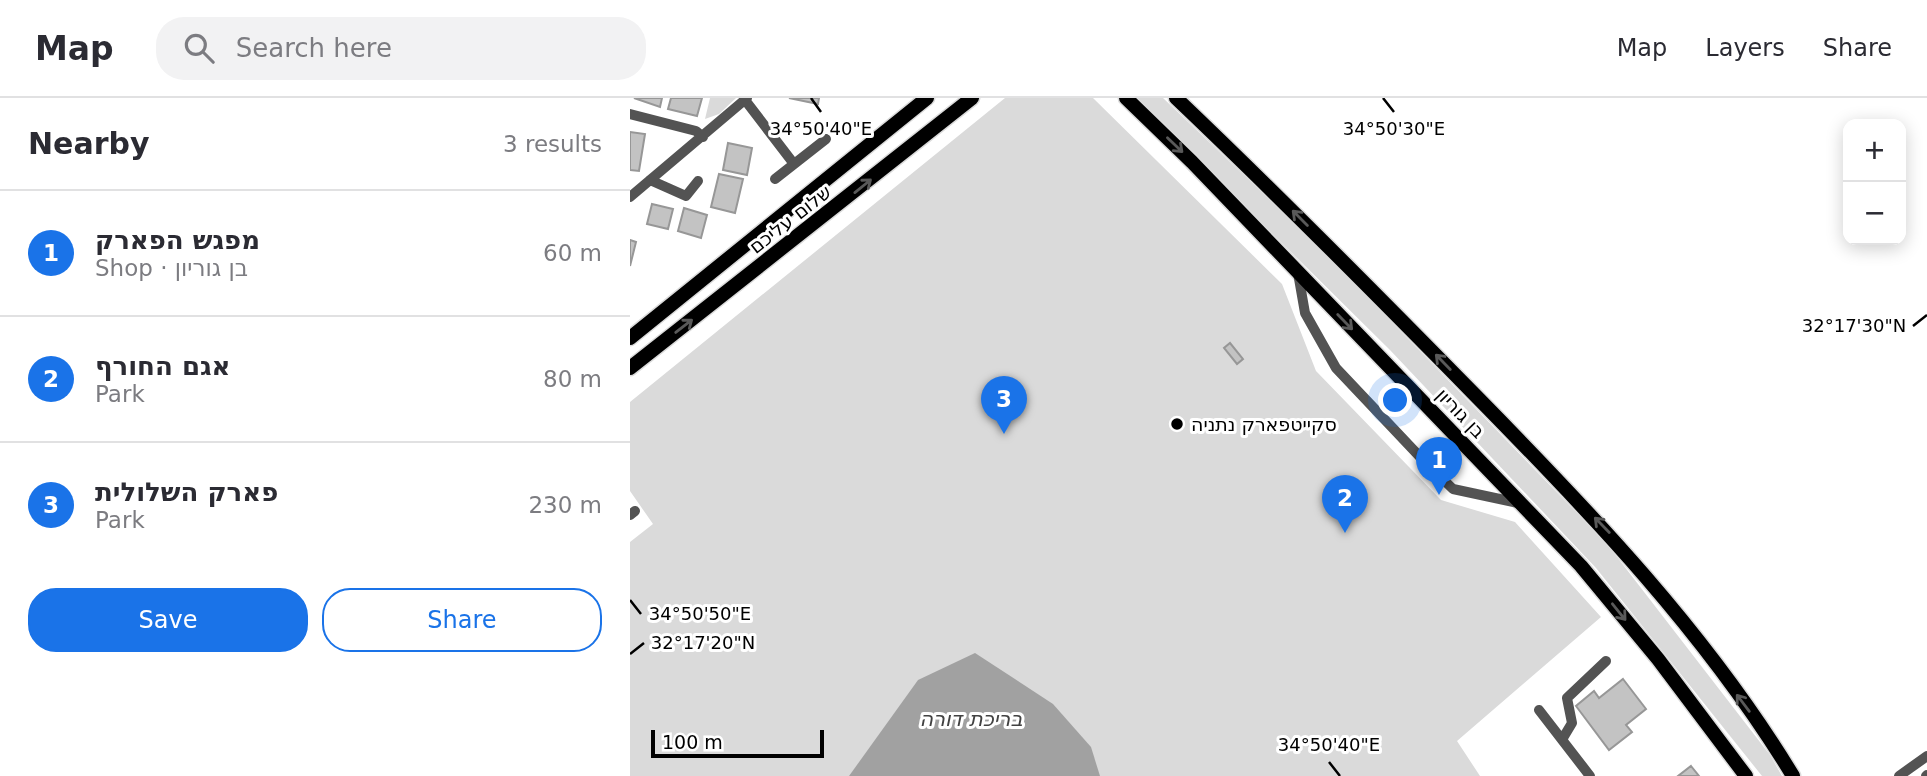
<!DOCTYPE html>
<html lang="en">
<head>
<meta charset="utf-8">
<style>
  :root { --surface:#fff; --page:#f2f2f3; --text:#2b2b33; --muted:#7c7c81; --line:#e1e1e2; --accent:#1a73e8 }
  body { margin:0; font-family:"DejaVu Sans",Heebo,sans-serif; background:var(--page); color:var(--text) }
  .controls { position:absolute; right:21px; top:21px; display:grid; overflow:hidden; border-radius:14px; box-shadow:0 4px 18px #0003 }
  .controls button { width:63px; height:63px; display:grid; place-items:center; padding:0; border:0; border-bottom:2px solid var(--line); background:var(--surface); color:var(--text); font:35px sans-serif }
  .scale { position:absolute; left:21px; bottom:18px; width:173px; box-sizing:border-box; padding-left:7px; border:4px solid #000; border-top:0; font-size:19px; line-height:24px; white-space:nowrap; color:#000; -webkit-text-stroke:5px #fff; paint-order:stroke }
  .you { position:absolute; left:766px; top:303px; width:24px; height:24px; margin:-18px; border:5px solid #fff; border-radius:50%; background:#1a73e8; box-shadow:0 0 0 10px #1a73e833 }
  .badge { display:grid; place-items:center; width:46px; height:46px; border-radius:50%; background:var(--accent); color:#fff; font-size:23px; font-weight:700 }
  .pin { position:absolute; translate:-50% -58px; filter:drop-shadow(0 2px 4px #0008) }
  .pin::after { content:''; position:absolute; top:37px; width:24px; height:21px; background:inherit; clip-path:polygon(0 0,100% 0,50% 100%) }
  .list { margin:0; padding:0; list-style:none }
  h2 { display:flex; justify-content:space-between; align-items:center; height:91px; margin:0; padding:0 28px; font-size:30px }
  h2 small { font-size:23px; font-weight:400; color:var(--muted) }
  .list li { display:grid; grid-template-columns:46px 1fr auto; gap:21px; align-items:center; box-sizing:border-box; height:126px; padding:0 28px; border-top:2px solid var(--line) }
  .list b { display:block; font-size:26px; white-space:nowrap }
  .list p { margin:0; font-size:23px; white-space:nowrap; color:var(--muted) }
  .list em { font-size:23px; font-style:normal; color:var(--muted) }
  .actions { display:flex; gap:14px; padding:21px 28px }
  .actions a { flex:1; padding:16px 0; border:2px solid var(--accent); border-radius:28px; text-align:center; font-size:24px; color:var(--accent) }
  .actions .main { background:var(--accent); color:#fff }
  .icon { flex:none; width:38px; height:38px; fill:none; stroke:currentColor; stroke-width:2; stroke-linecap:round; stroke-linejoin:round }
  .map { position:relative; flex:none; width:1297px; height:678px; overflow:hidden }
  header { display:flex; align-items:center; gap:42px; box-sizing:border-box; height:98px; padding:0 35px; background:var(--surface); border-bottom:2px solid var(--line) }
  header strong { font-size:33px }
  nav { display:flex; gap:38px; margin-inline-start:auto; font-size:24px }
  .search { width:490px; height:63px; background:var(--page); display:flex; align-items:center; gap:18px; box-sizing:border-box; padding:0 24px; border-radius:28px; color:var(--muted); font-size:26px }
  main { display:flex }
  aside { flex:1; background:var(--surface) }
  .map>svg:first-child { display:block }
</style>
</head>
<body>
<header>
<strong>Map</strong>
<div class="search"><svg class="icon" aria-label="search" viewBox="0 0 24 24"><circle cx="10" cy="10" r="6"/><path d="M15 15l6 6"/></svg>Search here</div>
<nav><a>Map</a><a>Layers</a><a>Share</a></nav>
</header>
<main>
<aside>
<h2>Nearby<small>3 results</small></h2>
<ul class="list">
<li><span class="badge">1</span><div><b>מפגש הפארק</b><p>Shop · בן גוריון</p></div><em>60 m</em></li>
<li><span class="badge">2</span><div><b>אגם החורף</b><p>Park</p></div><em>80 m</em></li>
<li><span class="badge">3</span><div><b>פארק השלולית</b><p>Park</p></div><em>230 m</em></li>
</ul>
<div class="actions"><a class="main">Save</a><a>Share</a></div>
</aside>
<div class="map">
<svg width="1297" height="678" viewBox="0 0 1297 678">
  <rect width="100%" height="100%" fill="#fff"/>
  <path fill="#dadada" d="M80,0H106L89,16L75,21Z
    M375,0H463L652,186L686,273L811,402L885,424L971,519L827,643L850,678H0V444L23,426L0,393V304Z
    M505,0H533L687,147L977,446L1140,657L1152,678H1132L966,470L760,252Z"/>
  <path fill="#a1a1a1" d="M345,555L423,606L461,649L470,678H219L288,582Z"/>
  <path fill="#c3c3c3" stroke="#979797" stroke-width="2" d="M4,0H32L30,9Z
    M41,0H72L67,18L38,11Z
    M159,0H189L188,6Z
    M0,34L15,36L9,73L0,72Z
    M98,45L122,50L117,77L93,72Z
    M89,76L113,81L105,115L81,109Z
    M22,106L43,111L38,131L17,126Z
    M54,110L77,117L71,140L48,133Z
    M0,142L6,144L0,168Z
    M600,245L613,261L607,266L594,250Z
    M993,581L1016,611L996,627L1002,634L979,652L946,608L964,593L969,600Z
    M1061,668L1069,678H1048Z"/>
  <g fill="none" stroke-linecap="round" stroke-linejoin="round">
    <defs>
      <path id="major" d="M496,0L562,64L951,468L1028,561L1116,678
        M546,0C648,97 747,197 846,298C961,415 1077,536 1163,678
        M0,240L297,0
        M0,270L342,0"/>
    </defs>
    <use href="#major" stroke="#dbdbdb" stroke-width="17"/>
    <path stroke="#535353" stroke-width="10" d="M115,2L164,66
      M0,16L66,33L73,39
      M145,81L196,41
      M20,82L56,98L68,83
      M0,99L117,0
      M668,175L675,215L706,270L792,361L823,391L893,406
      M0,417L5,413
      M909,612L960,678
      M933,640L942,625L937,600L976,563
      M1269,678L1297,658
      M1296,678L1297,677"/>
    <use href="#major" stroke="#000" stroke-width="14"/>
  </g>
  <defs><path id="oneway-shaft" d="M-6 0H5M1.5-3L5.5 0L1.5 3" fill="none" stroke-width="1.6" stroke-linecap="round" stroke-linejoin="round" transform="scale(1.75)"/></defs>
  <g stroke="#595959">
    <use href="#oneway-shaft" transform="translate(545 47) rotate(44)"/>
    <use href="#oneway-shaft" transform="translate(233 88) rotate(-39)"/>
    <use href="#oneway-shaft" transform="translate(670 120) rotate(-135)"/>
    <use href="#oneway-shaft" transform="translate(715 224) rotate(46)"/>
    <use href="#oneway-shaft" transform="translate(54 228) rotate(-38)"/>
    <use href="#oneway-shaft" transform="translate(813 264) rotate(-134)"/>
    <use href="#oneway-shaft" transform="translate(972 427) rotate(-134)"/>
    <use href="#oneway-shaft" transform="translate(989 514) rotate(51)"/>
    <use href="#oneway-shaft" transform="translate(1113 605) rotate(-127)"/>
  </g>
  <path fill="none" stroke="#000" stroke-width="2.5" d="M181,0L191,14M753,0L764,14M1283,228L1297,217M0,502L11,516M0,556L14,545M699,664L710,678"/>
  <circle fill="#000" stroke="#fff" stroke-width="2.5" cx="547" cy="326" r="7"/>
  <g text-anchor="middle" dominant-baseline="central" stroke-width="6" stroke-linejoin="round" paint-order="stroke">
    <g font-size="19" fill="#000" stroke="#fff">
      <text transform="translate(160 121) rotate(-38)">שלום עליכם</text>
      <text transform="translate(831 315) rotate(46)">בן גוריון</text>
    </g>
    <g font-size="19" fill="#000" stroke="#fff" text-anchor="start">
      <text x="561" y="326">סקייטפארק נתניה</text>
    </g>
    <g font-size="21" font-style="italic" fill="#424242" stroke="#fff">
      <text x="341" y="621">בריכת דורה</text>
    </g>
  </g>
  <g font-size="18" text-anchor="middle" fill="#000" stroke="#fff" stroke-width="6" stroke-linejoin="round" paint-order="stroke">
    <text x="764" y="37">34°50'30"E</text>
    <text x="191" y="37">34°50'40"E</text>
    <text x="1224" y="234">32°17'30"N</text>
    <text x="70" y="522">34°50'50"E</text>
    <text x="73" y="551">32°17'20"N</text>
    <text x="699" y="653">34°50'40"E</text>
  </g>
</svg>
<div class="controls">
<button>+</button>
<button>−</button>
</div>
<div class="scale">100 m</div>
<div class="you"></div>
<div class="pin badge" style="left:809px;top:397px">1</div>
<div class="pin badge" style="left:715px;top:435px">2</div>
<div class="pin badge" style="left:374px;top:336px">3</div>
</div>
</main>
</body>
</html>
